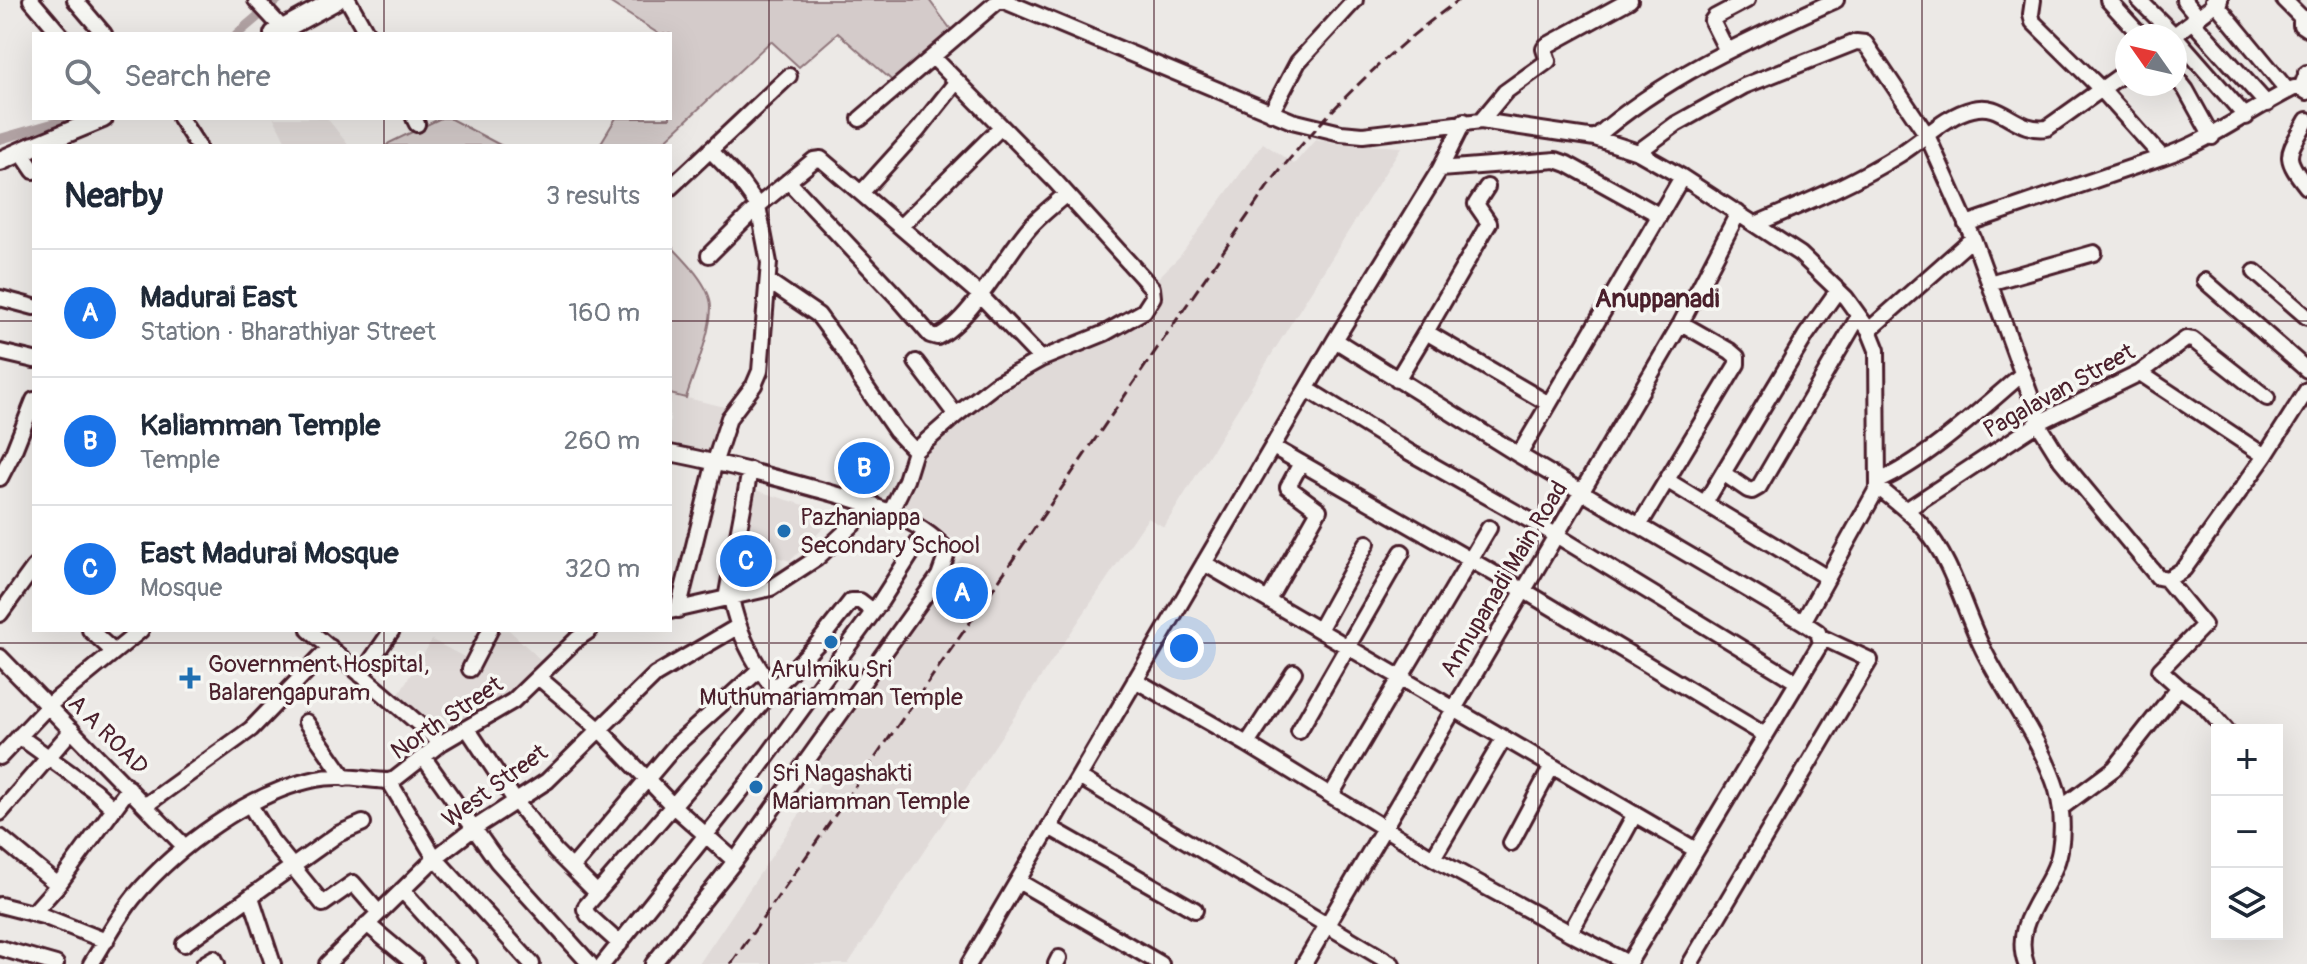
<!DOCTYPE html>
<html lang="en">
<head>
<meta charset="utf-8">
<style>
  :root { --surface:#fff; --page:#f6f6f7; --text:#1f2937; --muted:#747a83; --line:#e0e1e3; --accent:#1a73e8 }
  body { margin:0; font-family:Pangolin,sans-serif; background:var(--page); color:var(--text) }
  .controls { position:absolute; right:24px; bottom:24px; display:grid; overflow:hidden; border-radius:0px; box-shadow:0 8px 32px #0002 }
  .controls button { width:72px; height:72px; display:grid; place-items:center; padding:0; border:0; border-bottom:2px solid var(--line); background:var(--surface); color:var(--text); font:40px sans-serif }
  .compass { position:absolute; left:2115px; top:24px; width:72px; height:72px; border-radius:50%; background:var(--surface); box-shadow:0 8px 32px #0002; rotate:304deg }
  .you { position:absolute; left:1184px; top:648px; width:28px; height:28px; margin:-20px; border:6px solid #fff; border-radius:50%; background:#1a73e8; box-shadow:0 0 0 12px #1a73e833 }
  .badge { display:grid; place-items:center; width:52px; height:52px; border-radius:50%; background:var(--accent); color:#fff; font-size:26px; font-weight:700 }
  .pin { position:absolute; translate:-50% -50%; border:4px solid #fff; box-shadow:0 2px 8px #0006 }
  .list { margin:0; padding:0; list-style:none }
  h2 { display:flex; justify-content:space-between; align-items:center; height:104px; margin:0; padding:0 32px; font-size:34px }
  h2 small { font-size:26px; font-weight:400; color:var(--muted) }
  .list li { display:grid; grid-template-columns:52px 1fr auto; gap:24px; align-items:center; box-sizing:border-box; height:128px; padding:0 32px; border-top:2px solid var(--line) }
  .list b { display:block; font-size:30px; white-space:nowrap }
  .list p { margin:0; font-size:26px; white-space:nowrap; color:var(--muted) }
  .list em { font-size:26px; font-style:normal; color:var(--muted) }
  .icon { flex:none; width:44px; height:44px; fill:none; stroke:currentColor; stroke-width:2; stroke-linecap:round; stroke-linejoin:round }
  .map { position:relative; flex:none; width:2307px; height:964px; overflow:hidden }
  .search { position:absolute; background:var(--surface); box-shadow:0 8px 32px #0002; left:32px; top:32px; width:640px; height:88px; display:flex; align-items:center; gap:20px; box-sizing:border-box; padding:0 28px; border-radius:0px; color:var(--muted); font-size:30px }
  .panel { position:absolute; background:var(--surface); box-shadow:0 8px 32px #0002; left:32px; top:144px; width:640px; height:488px; border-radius:0px }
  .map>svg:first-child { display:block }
</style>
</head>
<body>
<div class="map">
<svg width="2307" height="964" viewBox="0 0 2307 964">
  <rect width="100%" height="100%" fill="#ece9e6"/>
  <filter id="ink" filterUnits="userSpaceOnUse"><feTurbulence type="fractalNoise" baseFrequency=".0125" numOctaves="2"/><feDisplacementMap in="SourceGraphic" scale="16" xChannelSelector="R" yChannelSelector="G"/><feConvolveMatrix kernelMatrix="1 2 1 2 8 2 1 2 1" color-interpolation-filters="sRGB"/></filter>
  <g filter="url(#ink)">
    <path fill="#e0dad8" d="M274,118H327L349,146H288Z
      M1316,139L1335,143L1401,147L1164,527L1148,518L848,964H699L820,784L809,775L968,548L903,506L918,463L933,444L1001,388L1042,365L1113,339L1160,304L1164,298L1154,282L1180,256L1263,143L1294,164Z
      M670,394L725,407L714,455L670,445Z
      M755,490L837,515L790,561L745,547Z
      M496,630H509L545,664L505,701L443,735L398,695L432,640L468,659Z"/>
    <path fill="#d4cbca" stroke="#8f757a" stroke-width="2" d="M606,0H929L955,35L897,85L838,33L799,67L771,41L659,146H599L616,118H670V34H659Z
      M441,118H449L502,146H386L389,143Z
      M670,245C684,259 711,286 711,307C711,334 694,372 686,398L670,394Z"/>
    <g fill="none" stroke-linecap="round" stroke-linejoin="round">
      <path stroke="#b1a2a3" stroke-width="10" d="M237,34L277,0
        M0,139L73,118"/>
      <defs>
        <path id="minor" d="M31,0L60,34
          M75,0L104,34
          M256,0L283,29
          M348,0L367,34
          M1002,0L1292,121L1341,133L1363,135L1481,121L1595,138L1638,152L1682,177L1800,254L1846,298L1869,330L1877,350L1878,487C1893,500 1911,512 1924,528C1952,560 1964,611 1983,649C2006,696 2041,739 2057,790C2062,809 2063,831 2060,850C2053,891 2010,919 2026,964
          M2033,0L2031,14L2033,22L2102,90L2162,157C2211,141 2249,110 2294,88H2301L2307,92
          M2108,0L2141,36
          M2139,0L2175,36
          M2184,0L2198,17
          M2213,0L2288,91
          M2284,0L2301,17V25L2307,29
          M2193,22L2267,104
          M2173,36L2220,0
          M2175,36L2246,117
          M1727,51L1712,21L1715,17L1747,0
          M2175,76L2186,90L2212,137
          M2301,88L2307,73
          M1271,113L1298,62L1355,0
          M180,118L198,146
          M414,118L417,124
          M860,119L999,0
          M2307,120C2288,155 2281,154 2307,187
          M1481,121L1505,92L1548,61L1544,49L1546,46L1630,0
          M1595,138C1665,76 1752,38 1836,0
          M21,152L34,171
          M1638,152L1676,124L1744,86L1856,42L1865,43L1927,135L1973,238L2040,422
          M1440,169L1556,160L1567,164L1659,215
          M788,181L899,299L930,335L937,337C969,323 1005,256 1029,228C1040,215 1054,205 1066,194
          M1487,187L1476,204L1489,223L1426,332L1549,404
          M670,188L789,76
          M862,192L918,130L957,81
          M1756,224C1805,203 1854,183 1900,154C1923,140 1946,115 1973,109C2002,101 2016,133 2047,128L2127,71
          M1966,224L2162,157
          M901,226L1001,127
          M709,255L758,206L814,160L821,159L980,295L1041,359
          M2255,272L2307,317
          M768,281L818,315L846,353L861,380L896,431L915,451
          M2205,281L2307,370
          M1989,283L2094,253
          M0,298L34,307
          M1869,330L1973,238
          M1335,340L1519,455L1803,622
          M0,352L34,360
          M916,362L956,415
          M1397,380L1426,332
          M1307,389L1409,452L1556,535L1797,682
          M2038,423L2061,460L2158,577L2168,579L2184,569L2265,456L2140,373
          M1273,447L1523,590L1765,735
          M1519,455L1682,177
          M2265,456L2307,390
          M1723,473L1748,490L1752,491L1759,487L1859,316
          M0,478L13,453L34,400
          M1668,481L1826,577
          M1879,481C1927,460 1981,409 2021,375
          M1705,503L1806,335L1838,290
          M1906,510L2040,422L2140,373L2186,339L2193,340L2267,398
          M891,511L906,480L915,451L956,415L996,384L1041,359L1105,333L1144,311L1153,297L1152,288L1055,181L933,57
          M1639,526L1737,364V357L1730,351L1681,323
          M1204,563L1696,850
          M2166,579L2204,625L2160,670L2179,687
          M726,599L750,470
          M1268,600L1319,510L1288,487L1301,463
          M678,610L715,461L729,418L754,385L760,371L769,263L758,206L740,181L710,150
          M670,611L771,588L817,558L874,505
          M0,614L34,567
          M90,630L114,652
          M309,630L441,743
          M1319,630L1367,543
          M0,657L184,846
          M470,669L490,630
          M361,675L392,630
          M538,677L599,729L673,806L735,861
          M1135,680L1247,744L1433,858L1570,933L1635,814
          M774,689L818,643L851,601H860L873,611
          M306,722L345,778
          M467,728L516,802L555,851L597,893
          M1299,731L1402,552
          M19,736L95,791L113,808
          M1247,744L1294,672
          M0,757L48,706L141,630
          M424,758L497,861L590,964
          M1079,777L1392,964
          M389,781L435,858L532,964
          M1331,795L1489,528
          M146,805L251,729L330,647
          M250,805L271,840L323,904L353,883L379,913
          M2061,808L2115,768L2179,687L2202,703L2226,730
          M0,813L72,730
          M1049,827L1195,910
          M0,837L58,885
          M1511,843L1552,766
          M1433,858L1504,738
          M572,868L676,745L759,670
          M1018,881L1161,964
          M402,890L469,964
          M251,897L273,964
          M0,905L43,916L106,941
          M33,913L58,885L129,788
          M367,924L415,964
          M1570,933L1628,963
          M184,944L338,834L363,823
          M620,944L588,915L585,909L586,906L774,689C752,661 738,632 731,598
          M0,948L56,964
          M91,964C105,942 118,917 134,897C176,847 251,792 316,779C340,774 365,780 389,781L395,779L441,743L513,701L577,639L590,630
          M204,964L214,958L217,964
          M327,964L435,858L473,829L547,781L655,675L737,627
          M603,964L752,777L879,604L925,532
          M653,964L735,861L939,576L948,551C911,512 859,501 809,487C763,474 717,462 670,453
          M969,964L1335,340L1440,169L1464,121
          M1056,964L1059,958
          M1304,964L1681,323L1738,213
          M1628,964L1821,643L1818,632L1803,622L1878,487
          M1690,964L1870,660L1821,637"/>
        <path id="major" d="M274,34L336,0
          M35,146L103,118
          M0,161L34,146"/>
      </defs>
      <use href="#minor" stroke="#4a1f2b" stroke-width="20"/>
      <use href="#major" stroke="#4a1f2b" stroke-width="24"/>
      <use href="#minor" stroke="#f6f6f2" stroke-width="14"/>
      <use href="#major" stroke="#f6f6f2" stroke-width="18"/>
      <path stroke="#4a1f2b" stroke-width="3" stroke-dasharray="12 6" stroke-linecap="butt" d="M731,964L973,618L1268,186C1323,115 1386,52 1459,0"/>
    </g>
  </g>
  <path fill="none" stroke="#4a1f2b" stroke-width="2" stroke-opacity="0.55" d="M384,0V34M769,0V964M1154,0V964M1538,0V964M1922,0V964M384,118V146M0,321H34M670,321H2307M384,630V964M0,643H2307"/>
  <g fill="#1f6fb2" stroke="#f6f6f2" stroke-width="3">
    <circle cx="784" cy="531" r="8"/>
    <circle cx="831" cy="642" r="8"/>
    <path d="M186 666h8v8h8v8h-8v8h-8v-8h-8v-8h8z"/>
    <circle cx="756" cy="787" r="8"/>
  </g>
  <g text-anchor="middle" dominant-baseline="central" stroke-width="7" stroke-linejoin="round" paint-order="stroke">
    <g font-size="24" fill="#4a1f2b" stroke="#f6f6f2">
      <text transform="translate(2059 391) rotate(-29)">Pagalavan Street</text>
      <text transform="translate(1504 579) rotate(-59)">Annupanadi Main Road</text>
      <text transform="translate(447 718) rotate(-34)">North Street</text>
      <text transform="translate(108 735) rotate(45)">A A ROAD</text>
      <text transform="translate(495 786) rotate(-36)">West Street</text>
    </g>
    <g font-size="24" fill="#4a1f2b" stroke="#f6f6f2" text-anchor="start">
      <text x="800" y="517">Pazhaniappa<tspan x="800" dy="28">Secondary School</tspan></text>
      <text x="208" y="664">Government Hospital,<tspan x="208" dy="28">Balarengapuram</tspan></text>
      <text x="831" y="669" text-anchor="middle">Arulmiku Sri<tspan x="831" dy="28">Muthumariamman Temple</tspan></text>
      <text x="772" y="773">Sri Nagashakti<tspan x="772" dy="28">Mariamman Temple</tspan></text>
    </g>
    <g font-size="26" font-weight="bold" fill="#4a1f2b" stroke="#f6f6f2">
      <text x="1657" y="299">Anuppanadi</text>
    </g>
  </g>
</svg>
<div class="controls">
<button>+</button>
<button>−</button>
<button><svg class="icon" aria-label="layers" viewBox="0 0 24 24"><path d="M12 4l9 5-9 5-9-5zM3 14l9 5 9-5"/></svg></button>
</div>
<svg class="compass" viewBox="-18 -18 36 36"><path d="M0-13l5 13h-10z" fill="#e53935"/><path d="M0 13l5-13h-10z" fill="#747a83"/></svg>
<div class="you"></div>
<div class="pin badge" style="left:962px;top:593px">A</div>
<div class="pin badge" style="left:864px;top:468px">B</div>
<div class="pin badge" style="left:746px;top:561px">C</div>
<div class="search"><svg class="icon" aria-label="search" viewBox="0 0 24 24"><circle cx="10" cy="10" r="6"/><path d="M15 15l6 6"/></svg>Search here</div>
<section class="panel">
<h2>Nearby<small>3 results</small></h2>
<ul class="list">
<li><span class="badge">A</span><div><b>Madurai East</b><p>Station · Bharathiyar Street</p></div><em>160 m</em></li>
<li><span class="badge">B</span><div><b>Kaliamman Temple</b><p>Temple</p></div><em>260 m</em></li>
<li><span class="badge">C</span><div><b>East Madurai Mosque</b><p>Mosque</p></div><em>320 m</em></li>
</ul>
</section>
</div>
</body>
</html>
